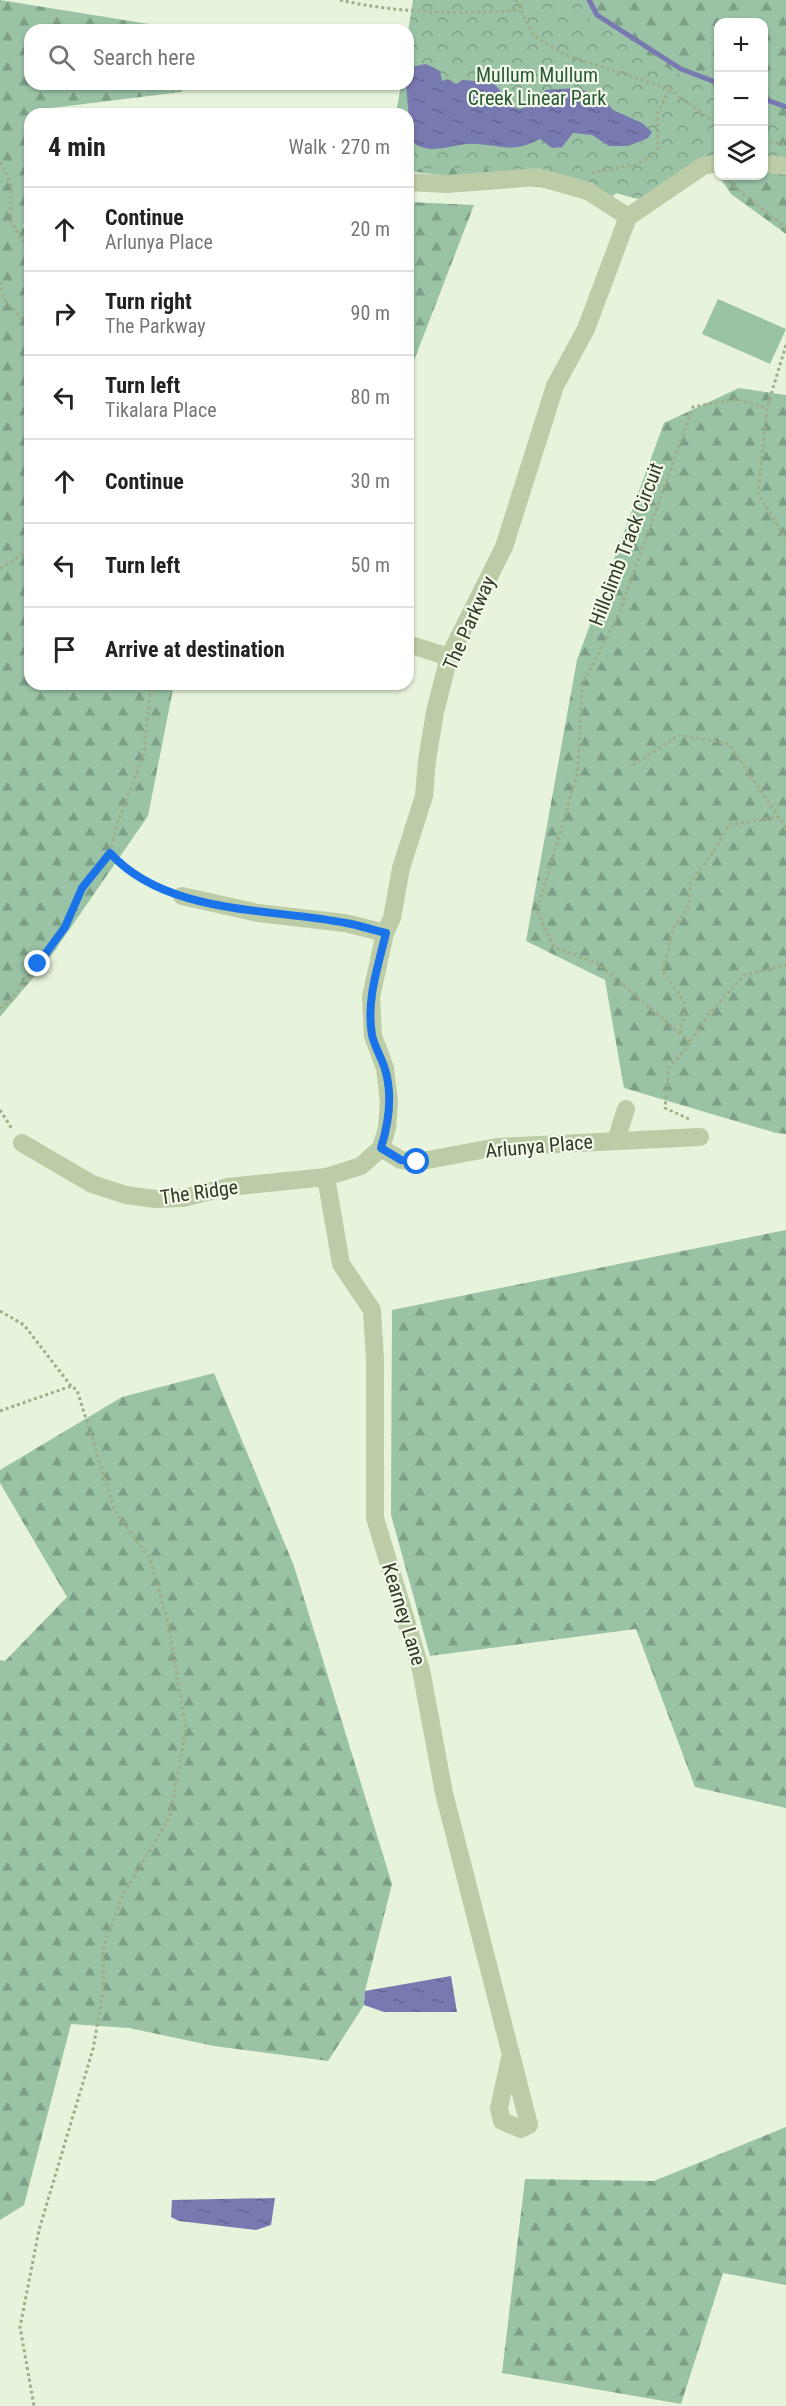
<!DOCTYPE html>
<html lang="en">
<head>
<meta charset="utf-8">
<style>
  :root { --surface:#fff; --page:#f6f6f6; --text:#222; --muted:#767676; --line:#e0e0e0 }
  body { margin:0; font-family:"Roboto Condensed",sans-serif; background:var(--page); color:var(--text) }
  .controls { position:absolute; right:18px; top:18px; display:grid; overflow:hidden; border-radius:12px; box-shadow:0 2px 4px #0004 }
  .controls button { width:54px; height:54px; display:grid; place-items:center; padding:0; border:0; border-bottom:2px solid var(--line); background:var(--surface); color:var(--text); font:30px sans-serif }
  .stop { position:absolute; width:18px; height:18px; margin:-14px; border:4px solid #1a73e8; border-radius:50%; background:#fff }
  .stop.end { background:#1a73e8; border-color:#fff; box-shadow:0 2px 6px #0008 }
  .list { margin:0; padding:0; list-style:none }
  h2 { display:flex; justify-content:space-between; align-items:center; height:78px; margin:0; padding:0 24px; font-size:26px }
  h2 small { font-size:20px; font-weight:400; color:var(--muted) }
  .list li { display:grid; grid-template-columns:39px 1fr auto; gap:18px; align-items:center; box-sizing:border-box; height:84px; padding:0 24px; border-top:2px solid var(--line) }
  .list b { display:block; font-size:22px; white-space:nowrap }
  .list p { margin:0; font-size:20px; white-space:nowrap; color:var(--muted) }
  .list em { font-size:20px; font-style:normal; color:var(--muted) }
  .icon { flex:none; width:33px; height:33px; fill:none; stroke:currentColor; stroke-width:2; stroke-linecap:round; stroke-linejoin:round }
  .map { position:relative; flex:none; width:786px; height:2406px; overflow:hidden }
  .search { position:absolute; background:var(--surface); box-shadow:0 2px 4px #0004; left:24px; top:24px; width:390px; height:66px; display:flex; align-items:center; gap:15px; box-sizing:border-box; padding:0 21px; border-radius:18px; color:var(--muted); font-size:22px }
  .panel { position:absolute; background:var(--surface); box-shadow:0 2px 4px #0004; left:24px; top:108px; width:390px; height:582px; border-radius:18px }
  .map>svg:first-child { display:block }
</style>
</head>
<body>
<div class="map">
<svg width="786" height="2406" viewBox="0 0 786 2406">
  <defs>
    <pattern id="forest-firs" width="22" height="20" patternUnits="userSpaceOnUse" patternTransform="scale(1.5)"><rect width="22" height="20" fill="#9ac3a6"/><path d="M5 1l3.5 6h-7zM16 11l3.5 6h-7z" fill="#7e9f87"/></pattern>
    <pattern id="park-crowns" width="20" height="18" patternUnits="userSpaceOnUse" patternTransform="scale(1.5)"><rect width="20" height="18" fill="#9ac3a6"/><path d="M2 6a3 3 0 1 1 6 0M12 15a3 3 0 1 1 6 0" fill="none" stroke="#7e9f87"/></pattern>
    <pattern id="water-ripples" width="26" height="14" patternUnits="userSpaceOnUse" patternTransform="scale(1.5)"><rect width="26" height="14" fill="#7979b2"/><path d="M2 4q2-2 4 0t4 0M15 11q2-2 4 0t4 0" fill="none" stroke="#646491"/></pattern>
  </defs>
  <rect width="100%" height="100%" fill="#e7f3db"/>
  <path fill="url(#forest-firs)" d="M0,0L186,30H30V84H184L182,92L51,108L49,114H30V197L23,227L30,230V684H174L148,816L49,959L0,1017Z
    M457,0H786V234L731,194L719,176H764V22H718V175L689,130L613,196L408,171V126Z
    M408,202L474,205L408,376Z
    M739,388L786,395V1134L776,1133L624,1088L605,980L526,941L577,660L664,423Z
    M786,1230V1808L695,1787L636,1629L430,1656L391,1515L392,1310Z
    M214,1373L294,1566L392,1884L365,1991L364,2005L328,2061L214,2046L129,2028L71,2024L24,2205L0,2220V1660L5,1661L67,1597L0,1483V1470L122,1397Z
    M786,2127V2285L723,2273L681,2404L502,2373L525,2179L654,2181Z"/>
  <path fill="url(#park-crowns)" d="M413,0H582V14L671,70L718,91V158L638,199L543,174L496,167L408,169V114H396L401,84H408V32Z
    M764,111L778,117L779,159L764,158Z"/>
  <path fill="#9ac3a6" d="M718,299L786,329L770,364L702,334Z"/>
  <path fill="url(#water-ripples)" d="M426,64L440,71L442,81L448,79L456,84L463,80L475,81L478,77C496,82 501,89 508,106L520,109L541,101L545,90L578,88L604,99L613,110L642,123L652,132L648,138L628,146H609L592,135L573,133L562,147L552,148L540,139C513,153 505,146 477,144C454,142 431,158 411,141L406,84H408V72L411,67Z
    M451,1976L457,2012H384L364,2005L365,1991Z
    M275,2198L271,2225L256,2230L179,2221L171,2217L172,2200Z"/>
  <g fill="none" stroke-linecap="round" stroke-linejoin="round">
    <path stroke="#7979b2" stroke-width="5" d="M589,0L597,15L681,69L718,83
      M764,99L786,107"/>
    <path stroke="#9fae88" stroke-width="3" stroke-dasharray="3 3" stroke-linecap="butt" d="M340,0C395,13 464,15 520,10
      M516,0L534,36L566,55L670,89L705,116L718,122
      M764,140L786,145
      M0,162L11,184V222L30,251
      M592,173L638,164L658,152V112L670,89
      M724,178L786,228
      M0,282L4,299L30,327
      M786,345L767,408L758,493L786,539
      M0,568L30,550
      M633,765L679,735L729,744L786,828
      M110,853L139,878L168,890
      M0,1008L10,1001L65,927L82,888L110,853L117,824L144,753L151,684
      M680,1033L686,1005L663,971L673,929L688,908L691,881L711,856L729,825L779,817
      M690,1042L597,963L554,947L537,911L578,771L582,685L618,616L693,407L735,399L767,408
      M0,1110L12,1129
      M689,1119L665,1108L669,1067L685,1050L708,1015L744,975L786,965
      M0,1311L24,1325L71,1386
      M0,1411L71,1386L77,1390L115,1511L150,1559L168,1622L186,1729L170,1816L121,1899L103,1949V1993L93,2049L39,2230L20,2327L34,2406"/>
    <path stroke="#bccca6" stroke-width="18" d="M764,164L786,166
      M408,182L447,184L538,177L588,191L628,217
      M408,644L449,657
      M182,896L258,913L345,923L385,933
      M616,1140L626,1109
      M22,1143L92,1184L126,1195L155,1199L183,1198L228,1187L326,1177L361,1166L381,1148
      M381,1148L387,1128L389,1102L385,1068L373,1036L371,997L385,933L392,918L401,868L424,796L427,760L435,712L449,657L504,547L555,386L586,329L628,217L703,166L718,163
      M381,1148L401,1160L417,1162L497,1147L700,1137
      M326,1177L341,1264L372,1310L375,1360V1518L421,1670L444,1793L529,2125L521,2129L502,2121L499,2108L511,2054"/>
  </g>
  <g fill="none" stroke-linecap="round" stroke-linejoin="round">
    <path stroke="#1a73e8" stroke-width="8" d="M38,964L65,927L82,888L110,853C166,915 270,908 346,923C359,925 372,930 386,933C378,967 366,1000 372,1035C374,1045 380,1055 384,1066C393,1092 389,1122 381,1148L401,1160L417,1162"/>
  </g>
  <g text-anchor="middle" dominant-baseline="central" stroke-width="4.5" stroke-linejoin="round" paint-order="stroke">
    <g font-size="20" fill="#2a5739" stroke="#f1fae8">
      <text x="537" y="75">Mullum Mullum<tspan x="537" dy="23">Creek Linear Park</tspan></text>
    </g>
    <g font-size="20" fill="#333828" stroke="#f1fae8">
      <text transform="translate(626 544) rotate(-69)">Hillclimb Track Circuit</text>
      <text transform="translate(469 623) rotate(-66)">The Parkway</text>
      <text transform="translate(539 1146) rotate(-5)">Arlunya Place</text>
      <text transform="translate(199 1192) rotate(-8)">The Ridge</text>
      <text transform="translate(404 1614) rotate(73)">Kearney Lane</text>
    </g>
  </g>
</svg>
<div class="controls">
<button>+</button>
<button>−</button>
<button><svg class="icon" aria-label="layers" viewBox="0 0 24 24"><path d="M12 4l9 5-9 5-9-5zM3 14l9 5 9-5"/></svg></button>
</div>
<div class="stop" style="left:417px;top:1162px"></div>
<div class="stop end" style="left:38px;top:964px"></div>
<div class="search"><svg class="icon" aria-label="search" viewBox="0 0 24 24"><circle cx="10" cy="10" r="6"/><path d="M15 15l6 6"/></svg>Search here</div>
<section class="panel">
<h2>4 min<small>Walk · 270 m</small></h2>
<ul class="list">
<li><svg class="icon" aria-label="ahead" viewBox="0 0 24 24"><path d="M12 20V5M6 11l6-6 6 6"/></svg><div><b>Continue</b><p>Arlunya Place</p></div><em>20 m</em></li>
<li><svg class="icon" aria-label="right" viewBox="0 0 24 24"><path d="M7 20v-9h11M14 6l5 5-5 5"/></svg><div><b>Turn right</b><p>The Parkway</p></div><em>90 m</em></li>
<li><svg class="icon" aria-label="left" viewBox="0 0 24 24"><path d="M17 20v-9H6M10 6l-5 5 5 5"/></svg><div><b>Turn left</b><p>Tikalara Place</p></div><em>80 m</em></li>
<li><svg class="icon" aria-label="ahead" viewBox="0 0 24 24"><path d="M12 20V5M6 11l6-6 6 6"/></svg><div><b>Continue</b></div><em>30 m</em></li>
<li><svg class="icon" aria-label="left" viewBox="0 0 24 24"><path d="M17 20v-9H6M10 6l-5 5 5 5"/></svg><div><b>Turn left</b></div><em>50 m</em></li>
<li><svg class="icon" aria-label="arrive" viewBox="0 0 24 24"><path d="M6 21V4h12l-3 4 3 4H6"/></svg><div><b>Arrive at destination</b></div></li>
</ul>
</section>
</div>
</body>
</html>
